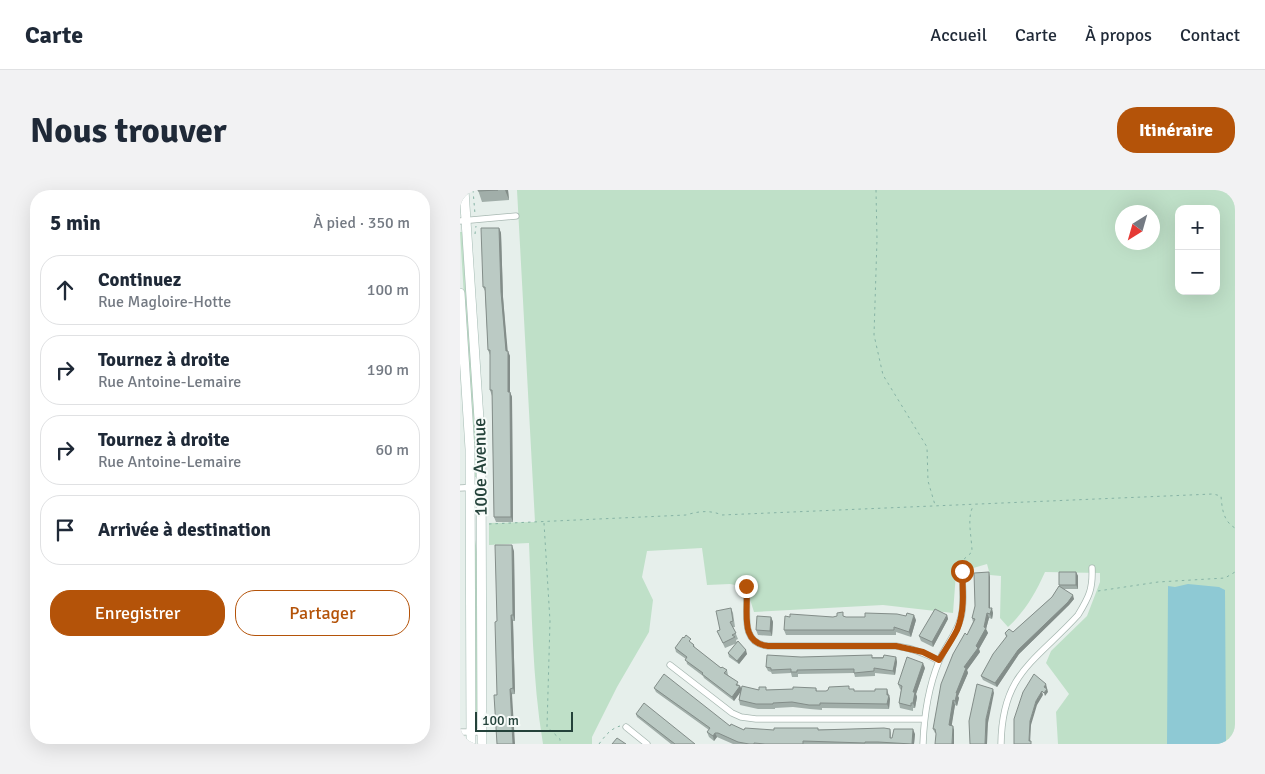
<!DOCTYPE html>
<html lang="fr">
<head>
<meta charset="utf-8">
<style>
  :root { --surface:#fff; --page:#f2f2f3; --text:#1f2937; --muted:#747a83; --line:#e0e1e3; --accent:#b45309 }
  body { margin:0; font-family:Signika,sans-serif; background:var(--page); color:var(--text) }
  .controls { position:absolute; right:15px; top:15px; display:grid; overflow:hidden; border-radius:10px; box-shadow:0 5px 20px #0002 }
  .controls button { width:45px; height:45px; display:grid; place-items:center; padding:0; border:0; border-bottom:1px solid var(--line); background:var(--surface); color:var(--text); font:25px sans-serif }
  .compass { position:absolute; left:655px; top:15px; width:45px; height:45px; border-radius:50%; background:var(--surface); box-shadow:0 5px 20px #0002; rotate:217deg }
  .scale { position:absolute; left:15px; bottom:12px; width:98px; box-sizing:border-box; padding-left:5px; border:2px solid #24423a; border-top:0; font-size:14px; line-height:18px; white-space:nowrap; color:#24423a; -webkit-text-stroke:4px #f7fbf9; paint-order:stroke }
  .stop { position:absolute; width:15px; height:15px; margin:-11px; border:4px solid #b45309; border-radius:50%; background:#fff }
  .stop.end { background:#b45309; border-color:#fff; box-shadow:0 1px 5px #0008 }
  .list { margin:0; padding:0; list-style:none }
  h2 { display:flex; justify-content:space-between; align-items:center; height:65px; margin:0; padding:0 20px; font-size:21px }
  h2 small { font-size:16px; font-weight:400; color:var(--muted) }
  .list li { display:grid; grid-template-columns:32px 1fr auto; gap:15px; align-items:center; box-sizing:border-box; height:70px; margin:0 10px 10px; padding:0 10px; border:1px solid var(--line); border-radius:20px }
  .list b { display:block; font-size:19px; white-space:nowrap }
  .list p { margin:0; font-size:16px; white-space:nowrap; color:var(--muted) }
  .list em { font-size:16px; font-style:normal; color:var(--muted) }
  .actions { display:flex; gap:10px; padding:15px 20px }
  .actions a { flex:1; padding:11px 0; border:1px solid var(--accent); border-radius:20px; text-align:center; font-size:18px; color:var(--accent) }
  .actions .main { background:var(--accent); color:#fff }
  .icon { flex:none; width:28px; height:28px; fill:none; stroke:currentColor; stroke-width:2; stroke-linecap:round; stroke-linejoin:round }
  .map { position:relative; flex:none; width:775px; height:554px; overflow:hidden; border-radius:20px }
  header { display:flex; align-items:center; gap:30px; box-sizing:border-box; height:70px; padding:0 25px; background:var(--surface); border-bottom:1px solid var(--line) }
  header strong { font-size:24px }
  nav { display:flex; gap:28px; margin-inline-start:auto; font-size:18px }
  .intro { display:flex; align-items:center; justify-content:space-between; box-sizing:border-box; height:120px; padding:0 30px }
  h1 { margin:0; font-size:35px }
  .button { padding:12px 22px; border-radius:20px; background:var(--accent); color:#fff; font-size:18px; font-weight:700 }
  main { display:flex; gap:30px; padding:0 30px }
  aside { flex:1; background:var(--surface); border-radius:20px; box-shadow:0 5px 20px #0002 }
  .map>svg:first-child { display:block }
</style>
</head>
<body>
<header>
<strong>Carte</strong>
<nav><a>Accueil</a><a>Carte</a><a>À propos</a><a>Contact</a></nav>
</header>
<div class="intro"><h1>Nous trouver</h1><a class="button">Itinéraire</a></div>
<main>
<aside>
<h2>5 min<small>À pied · 350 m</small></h2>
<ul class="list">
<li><svg class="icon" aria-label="ahead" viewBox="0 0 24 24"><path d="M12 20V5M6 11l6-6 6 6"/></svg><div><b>Continuez</b><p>Rue Magloire-Hotte</p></div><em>100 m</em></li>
<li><svg class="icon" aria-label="right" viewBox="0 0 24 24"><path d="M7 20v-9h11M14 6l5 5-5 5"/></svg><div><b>Tournez à droite</b><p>Rue Antoine-Lemaire</p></div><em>190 m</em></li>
<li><svg class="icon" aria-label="right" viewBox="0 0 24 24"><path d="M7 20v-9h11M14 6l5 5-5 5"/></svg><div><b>Tournez à droite</b><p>Rue Antoine-Lemaire</p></div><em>60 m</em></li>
<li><svg class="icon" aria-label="arrive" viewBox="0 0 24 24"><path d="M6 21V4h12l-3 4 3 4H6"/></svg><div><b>Arrivée à destination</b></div></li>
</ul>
<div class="actions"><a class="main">Enregistrer</a><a>Partager</a></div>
</aside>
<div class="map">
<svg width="775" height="554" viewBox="0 0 775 554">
  <rect width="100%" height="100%" fill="#e6efeb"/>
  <path fill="#bfe0c8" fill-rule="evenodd" d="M57,0H775V554H598L596,522L609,504L586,473L591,461L627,426L640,392V383L585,382C575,404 566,420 548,437L540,428L541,386L530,385L527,374L496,383L493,423L423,415L294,422L286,397L270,394L247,395L242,358L187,361L182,387L193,410L189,442L157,497L132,547V554H83C72,488 72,420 69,353L29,355V333L75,332ZM719,19H756V101H719ZM662,22H692V52H662Z
    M0,42H4L17,239V287H13L12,236Z
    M13,337L18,368L19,532H14Z"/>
  <path fill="#8ec9d4" d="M728,394L759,397L765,400L766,554H707L708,396L715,397Z"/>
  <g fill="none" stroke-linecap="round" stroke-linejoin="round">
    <defs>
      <path id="street" d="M0,31L56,26
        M0,298L21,297
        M286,397C290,417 277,453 308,456H436C452,458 465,463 479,471
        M210,475L272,523L281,527L296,529H464
        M166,537L187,554
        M0,542H22
        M463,554C464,526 468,498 479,471C485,456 497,444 501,427C505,412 502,396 502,381
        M541,554C542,483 575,472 618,425C629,407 633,399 632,378"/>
      <path id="secondary" d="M4,0L21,260L22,554
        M0,103L10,259L11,554"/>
    </defs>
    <use href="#street" stroke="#a8b8b2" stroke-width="7"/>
    <use href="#secondary" stroke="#a4bbb3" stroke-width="10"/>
    <path stroke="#86b3a5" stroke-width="1" stroke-dasharray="2.5 4" stroke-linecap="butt" d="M13,0L15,24
      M416,0L417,49L414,145L423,185L467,257L468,291L475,315
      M15,44L16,36
      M84,333L90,431L87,537L100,549V554
      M29,334L226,325C239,321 250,320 262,325L753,304L761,306C762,318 763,331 775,338
      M503,375V370L512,362C512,348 506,326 514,315
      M638,401L698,392L765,388L775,382
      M139,554C145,546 150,539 160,536"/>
    <use href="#street" stroke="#fff" stroke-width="5.5"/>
    <use href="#secondary" stroke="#fff" stroke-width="9"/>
  </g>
  <path fill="#a1aea9" d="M18,0H48L49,10L22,12Z
    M39,38L41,43L43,107L47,161L50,166V202L52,207L53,332H36L34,327L32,206L30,200V165L28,160L25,101L23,97Z
    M54,361L55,431H53L55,504L37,505V431Z
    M616,382L618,386V399H604L614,409L609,415L559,464L537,497L523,490L521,486L546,447L545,443L553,442L592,407L599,396V395Z
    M530,387V418L533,423L532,429L529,428L526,439L528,443L519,459L520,462L507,480L508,483L498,506L499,508L497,516L495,515L491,536L494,540L475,543L473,539L507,445L513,432L512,428Z
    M271,418L273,423L275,437H273L278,449L276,450L277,453L287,464L279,474L269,467L268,463L277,453L265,458L257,441L260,440Z
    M487,425L488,429L473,457L461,451L459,446Z
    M311,427L313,432L312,446L298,445L296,440Z
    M373,427H385L456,430L451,447L436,442V445H326L324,440Z
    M232,453L234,455L235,458L261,478L267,480L268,485L280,496L281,499L299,500L333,499L356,498L357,501H366L390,499L394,501H415L427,499L430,509L429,519L362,518V520L350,519L333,517L315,518V519H298L280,515L279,510L280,502L274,511L244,488L243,486L227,474L226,469L216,462L215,458Z
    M341,467H436L437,472L435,485L415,483V486L395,487L394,483L338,484V487H332L331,483L312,484L311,482L308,481L306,477Z
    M465,478L456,504L457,507L455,518H453V521L440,518L439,513L441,500L440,499L438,494Z
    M194,498L270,536L284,540L430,539L431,543V548L455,544L454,554H273L257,547L254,551L249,547L247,542L249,540L196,502Z
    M176,524L235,554H211L177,527Z"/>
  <path fill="#838d89" d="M45,0H48L49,10Z
    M39,38L41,43L43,107L48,164V161L50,166V202L52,207L53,332L51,327L48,202L41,102Z
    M52,355L54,361L55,431L53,425Z
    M529,382L530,387V422L529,418Z
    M616,382L618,386V399L616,395Z
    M613,405L614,409L609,415L559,464L537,497L535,493L558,460Z
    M532,418L533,423L532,429L530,424Z
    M527,423L529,428L526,439L528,443L519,459L520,462L507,480L508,483L498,506L499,508L497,516L495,511L496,503L504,477L516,456L524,437Z
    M51,425L53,431L55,504L53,498Z
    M454,425L456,430L451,447L449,442Z
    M487,425L488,429L473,457L472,452Z
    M311,427L313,432L312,446L310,441Z
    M286,460L287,464L279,474L277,471Z
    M436,467L437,472L435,485L433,481Z
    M463,473L465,478L456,504L457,507L455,518L453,513V502Z
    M586,494L588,502L585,506L584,503V497Z
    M280,496L282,500L274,511L272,507Z
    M50,499L52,504L55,554H53Z
    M427,499L428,506L429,505L430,509L429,519L427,514Z
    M533,499L534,503L528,533L527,554H525L526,529Z
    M582,501L583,505L577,515L571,535L570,554L569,551L570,531L576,511Z
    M493,510L495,515L491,540L489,535Z
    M493,536L494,540V554H492Z
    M453,539L455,544L454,554H452Z
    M255,543L257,547L254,551L253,546Z"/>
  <path fill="#bbcac4" stroke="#838d89" d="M18,0H38L18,1Z
    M21,38H39L41,102L46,161H48V202H50L51,327H34L32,200H30V160H28L25,97H23Z
    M35,355H52L53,425H51L53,498L50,499L53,554H37L34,505H37L35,432L37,431Z
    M529,382V418H532L530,424L527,423L524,437L526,438L516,456L518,458L504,477L506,478L496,503H497L495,511L493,510L489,535L493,536L492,554H475L476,544L475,539H473L481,494L493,464L505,443L507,445L515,429L512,428L515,416L514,383Z
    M599,382H616V395H599Z
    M599,396L613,405L608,412L558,460L535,493L521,486L533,464L547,446L545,443L549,439L553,442L592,407Z
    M271,418L273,431L270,432L276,443L272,445L275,447L263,453L257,441L260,440L256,421Z
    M475,419L487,425L472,452L459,446Z
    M383,422V426L386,427H405V423L437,424L446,426L447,423L454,425L449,442L434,437V440H324L325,426L330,427V424L373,427L377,426V423Z
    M297,426L311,427L310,441L296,440Z
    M226,445L231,449L229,451L234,455L233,456L261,478L262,477L267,480L264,483L278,492L276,495L280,496L272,507L242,484L243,483L225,470L227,467L215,458L223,447L224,448Z
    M278,451L286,460L277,471L268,463Z
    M307,465L341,467L412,465V468H423L424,465L436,467L433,481L414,478V481L394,483V479L337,480V482H331V479L311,480V478L306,477Z
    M447,467L463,473L453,502H455L453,513H451V516L439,513L442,496L438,494Z
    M204,484L270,536L271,534L284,540L285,538L314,540V538H358V540L424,538L430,539V548H432L434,539H453L452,554L418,552H405V553L343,551V554H305L294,553V554H289L278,552L258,543H255L253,546L247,542L250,538L194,498Z
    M574,484L586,494L584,497L587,499L584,503L582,501L576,511L570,531L569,551H571V554H554V529L563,502Z
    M517,494L533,499L526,529L525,554H510L509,531Z
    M282,496L299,500V497H306V500L333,499V497L356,498V501H366L368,500L369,497L389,496V499H394V501H415V499H427V505H429L427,514L360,513V515H349L332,512L313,513V514H296L279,510Z
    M184,513L235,554H215L176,524Z
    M157,548L166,554H152Z"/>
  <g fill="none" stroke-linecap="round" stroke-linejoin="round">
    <path stroke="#b45309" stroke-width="6" d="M286,396C290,417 277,453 308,456H436L463,462L479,470C485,460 492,450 497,440C505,421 503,401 502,381"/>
  </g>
  <g text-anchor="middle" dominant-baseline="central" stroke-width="4" stroke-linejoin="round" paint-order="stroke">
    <g font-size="18" fill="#24423a" stroke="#f7fbf9">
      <text transform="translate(20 277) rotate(-91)">100e Avenue</text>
    </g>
  </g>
</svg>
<div class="controls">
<button>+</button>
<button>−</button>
</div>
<svg class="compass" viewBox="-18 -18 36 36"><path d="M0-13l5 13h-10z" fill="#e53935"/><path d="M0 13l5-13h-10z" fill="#747a83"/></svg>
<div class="scale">100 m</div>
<div class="stop" style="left:502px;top:381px"></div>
<div class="stop end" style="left:286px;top:396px"></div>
</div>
</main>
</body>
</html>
